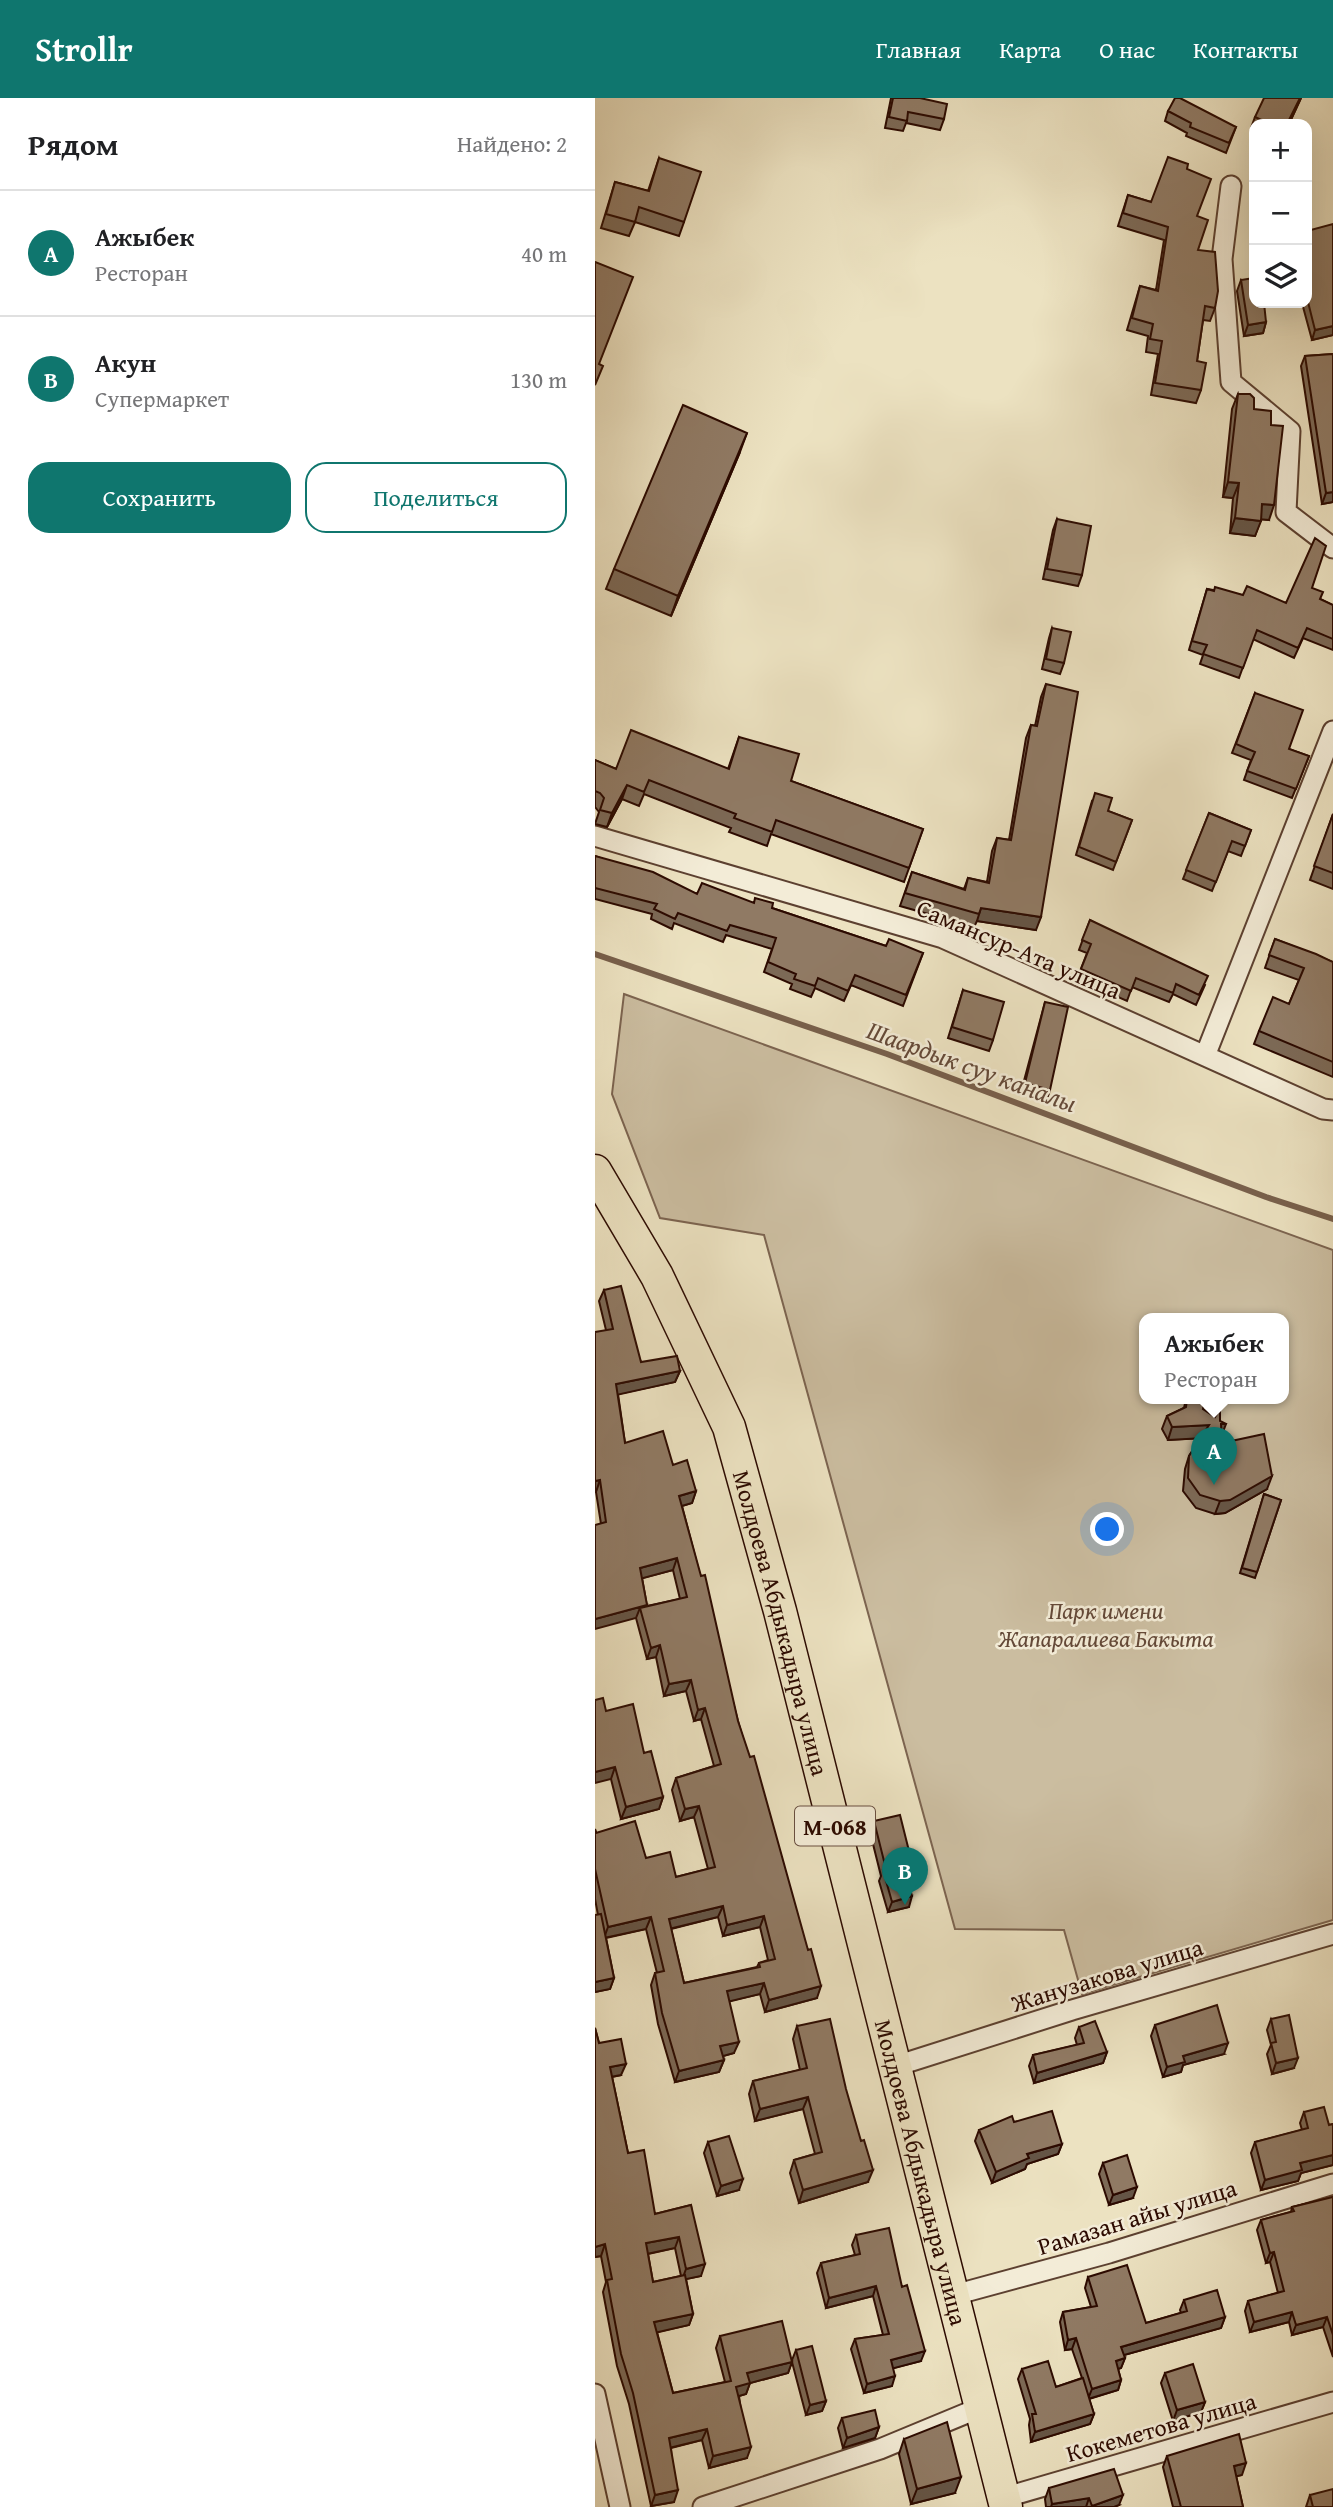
<!DOCTYPE html>
<html lang="ru">
<head>
<meta charset="utf-8">
<style>
  :root { --surface:#fff; --page:#f6f6f6; --text:#202124; --muted:#757577; --line:#e0e0e0; --accent:#0f766e }
  body { margin:0; font-family:"Gentium Book Plus",serif; background:var(--page); color:var(--text) }
  .controls { position:absolute; right:21px; top:21px; display:grid; overflow:hidden; border-radius:14px; box-shadow:0 7px 28px #0002 }
  .controls button { width:63px; height:63px; display:grid; place-items:center; padding:0; border:0; border-bottom:2px solid var(--line); background:var(--surface); color:var(--text); font:35px sans-serif }
  .you { position:absolute; left:513px; top:1432px; width:24px; height:24px; margin:-18px; border:5px solid #fff; border-radius:50%; background:#1a73e8; box-shadow:0 0 0 10px #1a73e833 }
  .badge { display:grid; place-items:center; width:46px; height:46px; border-radius:50%; background:var(--accent); color:#fff; font-size:23px; font-weight:700 }
  .pin { position:absolute; translate:-50% -58px; filter:drop-shadow(0 2px 4px #0008) }
  .pin::after { content:''; position:absolute; top:37px; width:24px; height:21px; background:inherit; clip-path:polygon(0 0,100% 0,50% 100%) }
  .popup { position:absolute; left:544px; top:1215px; width:150px; height:91px; box-sizing:border-box; display:grid; place-content:center; border-radius:14px; background:var(--surface); filter:drop-shadow(0 2px 5px #0005); font-size:23px; white-space:nowrap; color:var(--muted) }
  .popup b { font-size:26px; color:var(--text) }
  .popup::after { content:''; position:absolute; left:50%; top:100%; margin-left:-14px; border:14px solid transparent; border-top-color:var(--surface) }
  .list { margin:0; padding:0; list-style:none }
  h2 { display:flex; justify-content:space-between; align-items:center; height:91px; margin:0; padding:0 28px; font-size:30px }
  h2 small { font-size:23px; font-weight:400; color:var(--muted) }
  .list li { display:grid; grid-template-columns:46px 1fr auto; gap:21px; align-items:center; box-sizing:border-box; height:126px; padding:0 28px; border-top:2px solid var(--line) }
  .list b { display:block; font-size:26px; white-space:nowrap }
  .list p { margin:0; font-size:23px; white-space:nowrap; color:var(--muted) }
  .list em { font-size:23px; font-style:normal; color:var(--muted) }
  .actions { display:flex; gap:14px; padding:21px 28px }
  .actions a { flex:1; padding:16px 0; border:2px solid var(--accent); border-radius:21px; text-align:center; font-size:24px; color:var(--accent) }
  .actions .main { background:var(--accent); color:#fff }
  .icon { flex:none; width:38px; height:38px; fill:none; stroke:currentColor; stroke-width:2; stroke-linecap:round; stroke-linejoin:round }
  .map { position:relative; flex:none; width:738px; height:2409px; overflow:hidden }
  header { display:flex; align-items:center; gap:42px; box-sizing:border-box; height:98px; padding:0 35px; background:var(--accent); color:#fff }
  header strong { font-size:33px }
  nav { display:flex; gap:38px; margin-inline-start:auto; font-size:24px }
  main { display:flex }
  aside { flex:1; background:var(--surface) }
  .map>svg:first-child { display:block }
</style>
</head>
<body>
<header>
<strong>Strollr</strong>
<nav><a>Главная</a><a>Карта</a><a>О нас</a><a>Контакты</a></nav>
</header>
<main>
<aside>
<h2>Рядом<small>Найдено: 2</small></h2>
<ul class="list">
<li><span class="badge">A</span><div><b>Ажыбек</b><p>Ресторан</p></div><em>40 m</em></li>
<li><span class="badge">B</span><div><b>Акун</b><p>Супермаркет</p></div><em>130 m</em></li>
</ul>
<div class="actions"><a class="main">Сохранить</a><a>Поделиться</a></div>
</aside>
<div class="map">
<svg width="738" height="2409" viewBox="0 0 738 2409">
  <rect width="100%" height="100%" fill="#ece2c1"/>
  <filter id="stains"><feTurbulence type="fractalNoise" baseFrequency=".00286" numOctaves="4"/><feColorMatrix values="0 0 0 0 .2 0 0 0 0 .09 0 0 0 0 .02 0 0 0 .5 -.17"/></filter>
  <radialGradient id="worn" r=".72"><stop offset=".6" stop-color="#630" stop-opacity="0"/><stop offset="1" stop-color="#630" stop-opacity=".3"/></radialGradient>
  <path fill="#cbbda0" stroke="#7c6450" stroke-width="2" fill-rule="evenodd" d="M29,896L738,1152V1822L487,1896L469,1832L360,1831L169,1137L65,1120L17,996ZM549,1221H689V1301H549Z"/>
  <g fill="none" stroke-linecap="round" stroke-linejoin="round">
    <path stroke="#78604c" stroke-width="6" d="M0,856L292,956L671,1099L738,1121"/>
    <defs>
      <path id="street" d="M636,88L627,161L636,284L695,333L691,414L738,450
        M0,738L348,840L728,1011L738,1012
        M610,958L738,633
        M301,1968L477,1912L738,1836
        M359,2197L514,2155L738,2086
        M0,2296L25,2409
        M408,2400L738,2304
        M108,2409L285,2351L384,2310"/>
      <g id="primary">
        <path id="s1" d="M0,1073L62,1178L134,1329L185,1513L411,2409"/>
      </g>
    </defs>
    <use href="#street" stroke="#5c4030" stroke-width="23"/>
    <use href="#primary" stroke="#2c0a00" stroke-width="35"/>
    <use href="#street" stroke="#f3ecd7" stroke-width="19"/>
    <use href="#primary" stroke="#ece2c1" stroke-width="32"/>
  </g>
  <path fill="#7c6956" stroke="#2c0a00" stroke-width="2" fill-rule="evenodd" d="M296,0H325L349,21L345,32L311,25L308,33L290,30Z
    M706,0L694,26H659V31L656,30L660,19Z
    M573,13L641,29L631,55L591,38L592,35L570,23Z
    M64,60L89,124L84,138L40,124L34,138L6,130L20,84L53,93Z
    M592,71L602,118L603,152L620,210L615,223L608,222L602,263L606,292L601,305L556,297L563,256L551,254L553,238L532,232L545,188L561,192L569,142L523,128L533,97L556,104Z
    M712,133L738,237L717,242L707,205H712Z
    M646,182L671,224L668,235L649,238L642,193Z
    M738,256V404L727,406L706,268L710,258Z
    M643,296L674,422L666,421L660,438L635,435L638,400L628,399L637,311Z
    M145,354L76,518L11,491L19,471Z
    M462,421L487,477L483,488L448,481L458,432Z
    M717,490L725,501L738,507V552L708,540L699,560L658,541L644,580L605,566L608,557L594,552L612,491L691,505Z
    M457,530L469,565L465,576L447,571L454,540Z
    M451,586L441,832L382,823L379,829L305,808L317,774L369,791L373,780L392,784L397,753L402,740L414,742L431,640L436,627L440,628L446,599Z
    M660,595L694,651L714,658L697,700L649,682L656,662L637,655Z
    M144,639L196,683L328,731L309,784L176,736L172,748L134,734L136,730L49,696L44,708L27,701L12,729L0,726L4,714L0,709V662L21,671H133Z
    M497,703L513,713L537,722L518,772L481,757Z
    M614,715L656,732L646,758L633,753L617,793L588,781Z
    M738,716V791L715,782Z
    M0,758L102,796L159,805L177,810L291,848L328,855L308,908L256,887L249,903L220,890L216,899L195,891L197,886L169,874L177,851L131,837L128,844L79,825L77,831L56,821L57,816L0,801Z
    M495,822L610,887L601,907L578,896L574,904L537,889L532,903L482,881L492,855L484,852Z
    M680,841L738,864V979L659,946L664,933L694,906L704,882L670,870Z
    M368,892L398,942L394,953L353,940Z
    M450,904L455,992L452,1001L426,994Z
    M9,1192L46,1264L85,1273L80,1284L23,1296L30,1345L78,1367L101,1393L97,1405L87,1408L143,1623L222,1900L170,1914L165,1896L134,1903L139,1955L128,1958L129,1962L124,1974L80,1984L63,1926L56,1887L60,1875H62L51,1831L11,1840L19,1880L15,1891L0,1894V1817H3L0,1801V1731L1,1735L51,1760L81,1779L113,1771L99,1719L85,1723L77,1692L81,1680L119,1668L106,1621L99,1623L91,1593L69,1598L61,1559L52,1561L41,1520L6,1426L1,1394L11,1232L4,1203ZM78,1472L85,1501L52,1508L47,1480ZM123,1819L128,1838L165,1829L173,1862L164,1865L162,1869L89,1885L76,1831Z
    M591,1301H610L608,1311L626,1338L627,1345L672,1391L630,1415L620,1416L601,1410L588,1393L590,1371L594,1358L606,1340L573,1342L567,1331L572,1318L589,1310Z
    M669,1396L686,1402L660,1480L645,1475Z
    M11,1613L49,1655L68,1699L64,1711L26,1721L16,1681Z
    M279,1723L315,1757L311,1768H309L314,1809L293,1814L284,1783L286,1778L275,1734Z
    M676,1921L699,1970L677,1976L672,1956L676,1947L672,1932Z
    M560,1927L629,1956L588,1967L586,1974L568,1979L556,1938Z
    M202,1928L273,2084L204,2105L195,2075L199,2062L220,2056L208,2011L160,2023L154,1996L158,1983L205,1972L198,1941Z
    M484,1929L512,1954L508,1965L439,1985L434,1968L438,1957L482,1947L480,1940Z
    M0,1930L4,1945L26,1977L17,1979L33,2055L60,2116L96,2107L106,2178L91,2181L98,2216L94,2227L62,2234L78,2295L130,2284L121,2250L125,2238L197,2262L201,2252L231,2303L227,2313L211,2317L197,2264L193,2275L155,2285L151,2296L144,2298L152,2360L114,2370L107,2342L76,2350L79,2404L56,2408L34,2306L22,2268L8,2194L11,2184L6,2158L0,2159ZM80,2150L86,2178L58,2184L53,2156Z
    M709,2014L734,2027L738,2026V2067L706,2075L703,2083L666,2092L656,2055L660,2044L707,2032L705,2025Z
    M419,2024L467,2046L463,2056L432,2066L430,2071L397,2085L380,2043L384,2032Z
    M113,2044L144,2092L122,2098L109,2055Z
    M508,2065L538,2100L514,2107L504,2076Z
    M738,2099V2259L728,2229L697,2237L694,2224L655,2234L650,2213L653,2203L683,2195L675,2164L671,2165L662,2132L666,2122L696,2114L697,2109Z
    M261,2137L307,2189L326,2263L298,2270L297,2288L269,2295L256,2251L260,2241L288,2237L278,2198L231,2210L222,2175L226,2165L260,2157L257,2147Z
    M493,2179L551,2225L586,2215L585,2212L589,2202L630,2219L626,2230L529,2257L530,2260L526,2270L523,2271L526,2282L523,2292L494,2301L499,2316L495,2326L436,2344L434,2327L435,2321L423,2281L427,2271L461,2289L487,2280L477,2251L470,2252L465,2224L468,2214L496,2209L490,2190Z
    M570,2275L610,2304L606,2314L578,2323L566,2285Z
    M247,2320L284,2329L280,2340L248,2350L243,2330Z
    M309,2341L360,2395L316,2406L304,2356Z
    M572,2358L647,2377L641,2378L648,2409H578L568,2369Z
    M454,2390L524,2407L519,2409H451L450,2401Z
    M715,2397L738,2409H711Z"/>
  <path fill="#655546" stroke="#2c0a00" stroke-width="2" d="M705,0H706L694,26H692Z
    M671,224L668,235L649,238L653,227Z
    M738,228V237L717,242L720,232Z
    M152,335L145,354L76,518L83,498Z
    M633,384L644,385L638,400L628,399Z
    M738,394V404L727,406L731,395Z
    M667,406L679,407L674,422L662,421Z
    M640,420L666,423L660,438L635,435Z
    M32,687L27,701L12,729L17,715Z
    M386,810L446,819L441,832L382,823Z
    M85,1273L80,1284L17,1298L21,1286Z
    M626,1326H631L626,1339Z
    M614,1327L610,1340L573,1342L577,1329Z
    M677,1378L672,1391L630,1415L620,1416L625,1403Z
    M5,1382L1,1394H0V1383Z
    M101,1393L97,1405L80,1410L84,1398Z
    M82,1460L78,1472L41,1482L45,1470Z
    M52,1507L48,1518L45,1510L41,1520L0,1531V1521Z
    M65,1547L61,1559L52,1561L56,1550Z
    M96,1582L91,1593L69,1598L74,1586Z
    M110,1610L106,1621L99,1623L103,1612Z
    M20,1669L16,1681L0,1685V1674Z
    M68,1699L64,1711L26,1721L31,1709Z
    M104,1708L99,1719L85,1723L90,1711Z
    M315,1757L311,1768L303,1770L307,1759Z
    M317,1798L314,1809L293,1814L297,1804Z
    M128,1808L123,1819L70,1832L74,1821Z
    M169,1818L165,1829L128,1838L132,1827Z
    M56,1819L51,1831L9,1840L13,1829Z
    M19,1880L15,1891L0,1894V1884Z
    M169,1885L165,1896L128,1905L132,1893Z
    M226,1888L222,1900L170,1914L174,1902Z
    M144,1944L139,1955L121,1960L125,1948Z
    M633,1945L629,1956L588,1967L586,1974L568,1979L572,1969L588,1958Z
    M512,1954L508,1965L439,1985L442,1975Z
    M703,1960L699,1970L677,1976L681,1965Z
    M129,1962L124,1974L80,1984L84,1973Z
    M31,1966L26,1977L10,1980L15,1969Z
    M213,1999L208,2011L160,2023L165,2011Z
    M467,2046L463,2056L432,2066L430,2071L397,2085L401,2074L432,2056Z
    M738,2057V2067L706,2075L703,2083L666,2092L670,2082L705,2065Z
    M278,2072L273,2084L204,2105L208,2092Z
    M148,2081L144,2092L122,2098L126,2088Z
    M542,2089L538,2100L514,2107L518,2097Z
    M84,2139L80,2150L47,2157L51,2145Z
    M10,2146L6,2158L0,2159V2149Z
    M679,2154L675,2164L671,2165L675,2155Z
    M110,2166L106,2178L87,2182L91,2171Z
    M281,2188L278,2198L231,2210L234,2200Z
    M697,2214L694,2224L655,2234L659,2224Z
    M98,2216L94,2227L55,2236L59,2224Z
    M630,2219L626,2230L522,2259L526,2249Z
    M732,2219L728,2229L697,2237L701,2227Z
    M481,2240L477,2251L470,2252L473,2242Z
    M330,2253L326,2263L292,2272L296,2262Z
    M530,2260L526,2270L517,2273L521,2263Z
    M197,2264L193,2275L155,2285L151,2296L137,2300L141,2289L152,2275Z
    M300,2278L297,2288L269,2295L272,2286Z
    M526,2282L523,2292L493,2301L497,2291Z
    M231,2303L227,2313L211,2317L215,2307Z
    M610,2304L606,2314L578,2323L582,2312Z
    M499,2316L495,2326L436,2344L440,2334Z
    M284,2329L280,2340L248,2350L252,2340Z
    M112,2331L107,2342L70,2351L74,2340Z
    M156,2349L152,2360L114,2370L118,2358Z
    M651,2365L647,2377L634,2380L639,2368Z
    M366,2379L360,2395L316,2406L322,2391Z
    M83,2392L79,2404L56,2408L60,2397Z
    M528,2397L524,2407L519,2409H497V2408Z
    M494,2400L491,2409H456L457,2406Z"/>
  <path fill="#907a64" stroke="#2c0a00" stroke-width="2" fill-rule="evenodd" d="M298,0H325L352,6L349,21L313,14L312,23L294,19Z
    M580,0H585L641,29L634,45L595,29L596,25L573,13Z
    M669,0H705L692,26H675L660,19Z
    M573,59L593,66L592,71L616,81L602,118L613,122L603,152L620,154L623,193L620,210L610,208L602,263L611,265L606,292L560,285L567,243L555,241L558,226L537,220L545,188L563,193L573,129L528,115L533,97L556,104Z
    M64,60L106,74L89,124L44,109L40,124L11,116L20,84L54,93Z
    M738,126V228L720,232L712,200V133Z
    M0,164L38,179L4,266L8,268L0,287Z
    M659,180V205H669L671,224L653,227L646,182Z
    M738,256V394L731,395L710,258Z
    M643,296H655L659,300V311L676,313V327L688,328L679,407L667,406L666,423L640,420L644,385L633,384Z
    M88,307L152,335L83,498L19,471Z
    M462,421L496,428L487,477L452,471Z
    M720,440L731,448L717,490L728,494L725,501L738,507V541L712,530L703,550L662,532L648,570L608,556L612,547L597,543L612,491L619,493L620,489L648,497L652,488L691,505Z
    M457,530L476,534L469,565L451,561Z
    M451,586L483,594L446,819L386,810L384,816L310,795L317,774L370,792L373,780L394,785L402,740L416,742L436,627L442,628Z
    M660,595L708,612L694,651L714,658L701,691L652,673L660,654L641,646Z
    M36,632L134,671L144,639L204,656L196,683L328,731L314,770L181,722L177,734L139,720L141,716L54,682L49,694L32,687L17,715L5,712L9,700L5,695L0,693V662L21,671Z
    M500,695L517,700L513,713L537,722L521,764L484,749Z
    M614,715L656,732L650,748L637,743L621,784L591,772Z
    M738,716V775L719,768Z
    M0,758L58,774L102,796L107,785L159,805L160,800L178,805L177,810L291,848L294,841L328,855L311,897L260,877L253,893L223,880L220,888L199,881L201,876L173,864L181,840L135,827L132,833L83,815L80,821L59,811L62,806L0,790Z
    M495,822L613,878L604,897L581,886L578,895L541,880L536,893L486,871L496,846L487,842Z
    M680,841L721,856L738,864V964L664,933L678,899L694,906L709,870L674,857Z
    M368,892L409,904L398,942L357,929Z
    M450,904L473,909L455,992L430,985Z
    M26,1188L46,1264L82,1258L85,1273L21,1286L30,1345L68,1333L78,1367L92,1362L101,1393L84,1398L106,1478L110,1477L143,1623L155,1659L159,1658L213,1852L216,1851L226,1888L174,1902L169,1885L132,1893L144,1944L125,1948L129,1962L84,1973L67,1915L60,1875L69,1873L56,1819L13,1829L0,1771V1731L1,1735L40,1723L51,1760L75,1754L81,1779L120,1769L104,1708L90,1711L81,1680L126,1666L110,1610L103,1612L96,1582L74,1586L65,1547L56,1550L45,1510L92,1499L82,1460L45,1470L52,1507L0,1521V1427L11,1424L5,1382L0,1383V1234L18,1231L9,1192ZM128,1808L132,1827L169,1818L180,1861L164,1865L165,1869L89,1885L74,1821Z
    M592,1301H610L608,1311L620,1319L625,1311V1323L631,1326H626L627,1345L669,1336L677,1378L635,1402L625,1403L605,1397L593,1380L594,1358L614,1327L577,1329L572,1318L591,1309Z
    M669,1396L686,1402L662,1474L647,1470Z
    M8,1600L11,1613L38,1606L49,1655L56,1653L68,1699L31,1709L20,1669L0,1674V1602Z
    M305,1717L315,1757L307,1759L317,1798L297,1804L288,1772L291,1771L279,1723Z
    M6,1816L19,1880L0,1884V1817Z
    M622,1907L633,1945L588,1958L590,1964L572,1969L560,1927Z
    M694,1917L703,1960L681,1965L676,1945L681,1944L676,1921Z
    M235,1921L251,1991L266,2043L269,2042L278,2072L208,2092L199,2062L227,2054L213,1999L165,2011L158,1983L212,1970L202,1928Z
    M500,1923L512,1954L442,1975L438,1957L489,1945L484,1929Z
    M0,1930L4,1945L26,1941L31,1966L15,1969L33,2055L49,2052L60,2116L96,2107L110,2166L91,2171L84,2139L51,2145L58,2184L90,2177L98,2216L59,2224L78,2295L136,2283L125,2238L187,2223L197,2264L152,2275L155,2285L141,2289L156,2349L118,2358L112,2331L74,2340L83,2392L60,2397L38,2295L26,2256L12,2182L17,2181L10,2146L0,2149Z
    M729,2009L734,2027L738,2026V2057L705,2065L707,2072L670,2082L660,2044L713,2030L709,2014Z
    M457,2013L467,2046L432,2056L434,2060L401,2074L384,2032L417,2018L419,2024Z
    M134,2038L148,2081L126,2088L113,2044Z
    M532,2057L542,2089L518,2097L508,2065Z
    M738,2099V2237L732,2219L701,2227L697,2214L659,2224L653,2203L689,2193L679,2154L675,2155L666,2122L699,2113L697,2109Z
    M294,2130L307,2189L312,2187L330,2253L296,2262L300,2278L272,2286L260,2241L294,2236L281,2188L234,2200L226,2165L265,2156L261,2137Z
    M532,2167L551,2225L592,2213L589,2202L622,2192L630,2219L526,2249L530,2260L521,2263L526,2282L497,2291L481,2240L473,2242L468,2214L502,2208L493,2179Z
    M217,2248L231,2303L215,2307L201,2252Z
    M453,2263L461,2289L488,2280L499,2316L440,2334L437,2316H441L427,2271Z
    M598,2266L610,2304L582,2312L570,2275Z
    M280,2312L284,2329L252,2340L247,2320Z
    M352,2324L366,2379L322,2391L309,2341Z
    M644,2336L651,2365L639,2368L648,2409H586L572,2358Z
    M519,2371L528,2397L497,2408L494,2400L457,2406L454,2390Z
    M738,2391V2409H718L715,2397Z"/>
  <g text-anchor="middle" dominant-baseline="central" stroke-width="5" stroke-linejoin="round" paint-order="stroke">
    <rect fill="#f3ecd7" stroke="#684e40" stroke-width="2" x="200" y="1708.5" width="80" height="39" rx="5"/>
    <g font-size="23" font-weight="bold" fill="#2c0a00">
      <text x="240" y="1728">М-068</text>
    </g>
    <g font-size="24" fill="#2c0a00" stroke="#f3ecd7">
      <text transform="translate(424 851) rotate(23)">Самансур-Ата улица</text>
      <text stroke="none"><textPath href="#s1" startOffset="492">Молдоева Абдыкадыра улица</textPath></text>
      <text transform="translate(512 1877) rotate(-17)">Жанузакова улица</text>
      <text stroke="none"><textPath href="#s1" startOffset="1059">Молдоева Абдыкадыра улица</textPath></text>
      <text transform="translate(542 2119) rotate(-17)">Рамазан айы улица</text>
      <text transform="translate(566 2329) rotate(-16)">Кокеметова улица</text>
    </g>
    <g font-size="24" font-style="italic" fill="#644938" stroke="#f3ecd7">
      <text x="511" y="1512">Парк имени<tspan x="511" dy="28">Жапаралиева Бакыта</tspan></text>
    </g>
    <g font-size="26" font-style="italic" fill="#654a39" stroke="#f3ecd7">
      <text transform="translate(377 968) rotate(20)">Шаардык суу каналы</text>
    </g>
  </g>
  <rect width="100%" height="100%" filter="url(#stains)"/>
  <rect width="100%" height="100%" fill="url(#worn)"/>
</svg>
<div class="controls">
<button>+</button>
<button>−</button>
<button><svg class="icon" aria-label="layers" viewBox="0 0 24 24"><path d="M12 4l9 5-9 5-9-5zM3 14l9 5 9-5"/></svg></button>
</div>
<div class="you"></div>
<div class="pin badge" style="left:619px;top:1387px">A</div>
<div class="popup"><b>Ажыбек</b>Ресторан</div>
<div class="pin badge" style="left:310px;top:1807px">B</div>
</div>
</main>
</body>
</html>
